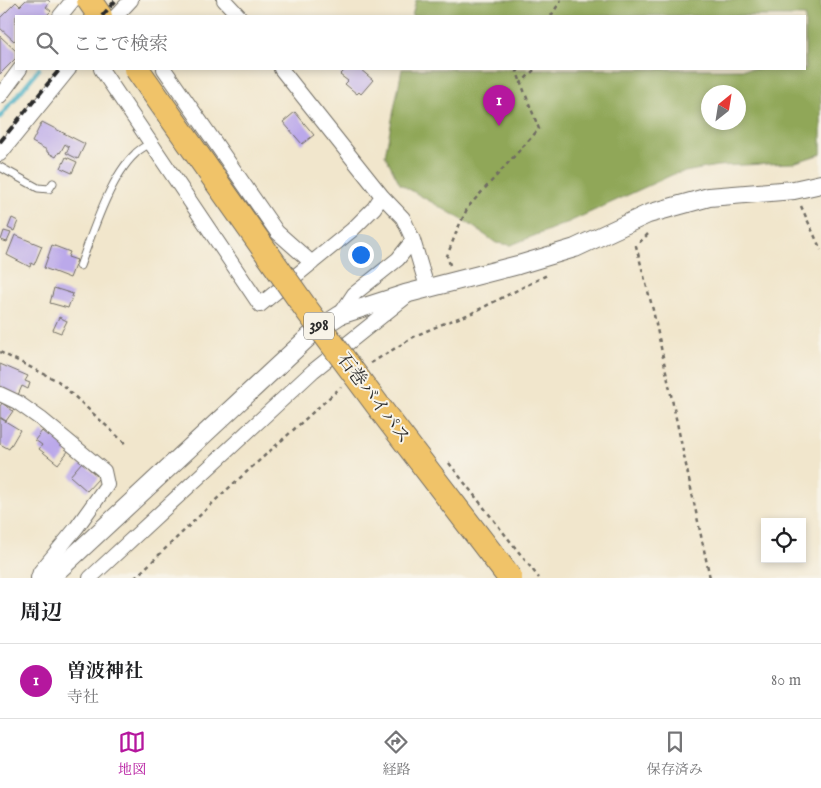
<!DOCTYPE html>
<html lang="ja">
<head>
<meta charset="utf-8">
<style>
  :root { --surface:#fff; --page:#f2f2f2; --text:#202124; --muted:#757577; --line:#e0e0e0; --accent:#b5179e }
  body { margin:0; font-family:"IM FELL English","Noto Serif JP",serif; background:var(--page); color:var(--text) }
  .controls { position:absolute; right:15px; bottom:15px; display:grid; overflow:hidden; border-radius:0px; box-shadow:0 2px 8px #0003 }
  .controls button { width:45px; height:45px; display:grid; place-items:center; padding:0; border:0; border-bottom:1px solid var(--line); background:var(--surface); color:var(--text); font:25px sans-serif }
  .compass { position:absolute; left:701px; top:85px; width:45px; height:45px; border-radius:50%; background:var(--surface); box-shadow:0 2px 8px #0003; rotate:30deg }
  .you { position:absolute; left:360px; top:254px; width:18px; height:18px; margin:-12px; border:4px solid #fff; border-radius:50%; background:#1a73e8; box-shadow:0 0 0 8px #1a73e833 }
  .badge { display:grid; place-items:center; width:32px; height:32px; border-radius:50%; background:var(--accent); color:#fff; font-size:16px; font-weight:700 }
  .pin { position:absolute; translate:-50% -41px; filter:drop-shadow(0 1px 2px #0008) }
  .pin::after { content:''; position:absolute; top:26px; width:18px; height:15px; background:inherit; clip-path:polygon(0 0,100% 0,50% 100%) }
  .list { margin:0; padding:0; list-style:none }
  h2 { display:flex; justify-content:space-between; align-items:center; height:65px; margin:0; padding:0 20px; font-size:21px }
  h2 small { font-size:16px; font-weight:400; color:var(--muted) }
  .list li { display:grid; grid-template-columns:32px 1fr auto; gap:15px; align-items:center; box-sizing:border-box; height:75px; padding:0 20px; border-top:1px solid var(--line) }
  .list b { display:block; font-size:19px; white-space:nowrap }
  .list p { margin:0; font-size:16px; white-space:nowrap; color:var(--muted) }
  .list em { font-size:16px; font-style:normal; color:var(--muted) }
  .icon { flex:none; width:28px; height:28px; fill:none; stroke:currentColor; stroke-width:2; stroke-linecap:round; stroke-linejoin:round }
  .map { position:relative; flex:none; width:821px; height:578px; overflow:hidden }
  .search { position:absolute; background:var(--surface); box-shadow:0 2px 8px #0003; left:15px; right:15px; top:15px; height:55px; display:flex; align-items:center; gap:12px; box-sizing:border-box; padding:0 18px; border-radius:0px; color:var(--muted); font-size:19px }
  .sheet { height:140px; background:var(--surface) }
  nav { display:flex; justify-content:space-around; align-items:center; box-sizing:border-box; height:70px; border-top:1px solid var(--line); background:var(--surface); font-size:14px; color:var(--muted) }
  nav a { display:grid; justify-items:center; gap:2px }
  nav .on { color:var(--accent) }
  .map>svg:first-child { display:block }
</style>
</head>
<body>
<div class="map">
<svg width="821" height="578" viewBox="0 0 821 578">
  <rect width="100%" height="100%" fill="#f7f3e8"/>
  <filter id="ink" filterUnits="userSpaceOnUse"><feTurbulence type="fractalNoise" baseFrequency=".02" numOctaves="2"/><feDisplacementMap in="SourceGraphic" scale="10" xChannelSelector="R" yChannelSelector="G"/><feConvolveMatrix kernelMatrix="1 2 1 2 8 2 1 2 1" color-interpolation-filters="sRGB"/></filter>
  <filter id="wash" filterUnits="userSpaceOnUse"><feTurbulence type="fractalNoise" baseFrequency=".0096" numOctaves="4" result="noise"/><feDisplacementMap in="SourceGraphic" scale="20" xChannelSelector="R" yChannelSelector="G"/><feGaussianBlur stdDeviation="1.12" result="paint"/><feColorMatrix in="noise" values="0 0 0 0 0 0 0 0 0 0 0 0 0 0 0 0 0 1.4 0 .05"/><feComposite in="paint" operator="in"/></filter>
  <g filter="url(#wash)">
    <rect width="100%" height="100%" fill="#f1e6cc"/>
    <path fill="#90a758" stroke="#5e6942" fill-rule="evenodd" d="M416,0H821V154L793,163L717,166L674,174L569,222L511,245L496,243L468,223L400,184L385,155L402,69H805V16H412ZM708,92H738V122H708Z"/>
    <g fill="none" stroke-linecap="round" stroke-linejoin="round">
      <path stroke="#43adc2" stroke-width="4.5" d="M0,117L39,69"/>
    </g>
    <g id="blocks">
      <path fill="#bba9ea" d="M26,0H48L50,2L46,7L51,11L46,16H16V39L14,41L0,28V18L16,2L20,6Z
        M0,36L16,51V58L0,74Z
        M346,69H360L373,80L361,94L359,92L357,94L345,84L348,81L340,75Z
        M295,112L314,135L302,144L283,122Z
        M42,122L85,144L78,159L66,153L69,147L65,144L60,153L59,152L56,157L47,152V150L32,142Z
        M66,157L77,162L72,173L61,168Z
        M12,218L18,221L14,231L8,228Z
        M4,231L11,233L7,242L1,240Z
        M15,235L42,246L34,265L31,263L30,267L7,255Z
        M52,245L70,252L68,257L77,260L70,278L44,268Z
        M54,288L73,294L68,308L50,303Z
        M59,317L67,321L61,333L53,330Z
        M0,364L28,376L25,381L30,383L28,389L22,386L18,395L0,387Z
        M2,403L13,411L6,421L0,417V406Z
        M0,418L20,430L9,449L0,444Z
        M42,431L48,436L50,434L69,450L58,464L39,449L42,445L35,440Z
        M82,462L99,478L87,491L70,476Z"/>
    </g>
  </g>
  <g filter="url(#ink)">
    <use href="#blocks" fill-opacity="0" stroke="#706c63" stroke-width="1"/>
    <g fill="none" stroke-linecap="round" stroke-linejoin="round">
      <defs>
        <path id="service" d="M0,167L38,188L49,189L53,183
          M80,266C92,234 110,177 135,154C139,149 146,146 151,143"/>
        <path id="minor" d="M224,0L239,16
          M60,16L73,0
          M116,16L131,0
          M101,69L260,305L352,230L374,208L382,196
          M164,69L277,232L312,263
          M281,69L382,196L403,218L413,240L398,259L354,294L340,315
          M0,96L20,69
          M0,154L69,69
          M413,240L427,287
          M0,394L17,402L41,419L104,471L107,485L77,527L40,572L38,578
          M90,578L313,371L407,296"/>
        <path id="tertiary" d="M50,578L314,332L340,315L405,294L518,265L575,248L648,214L709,197L794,190L821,184"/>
        <path id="trunk" d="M89,0L100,16"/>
      </defs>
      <use href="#service" stroke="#706c63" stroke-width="9"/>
      <use href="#minor" stroke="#706c63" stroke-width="16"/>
      <use href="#tertiary" stroke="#706c63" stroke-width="20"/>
      <use href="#trunk" stroke="#706c63" stroke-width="26"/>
      <path stroke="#706c63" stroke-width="2.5" stroke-dasharray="4 4" stroke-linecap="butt" d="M551,16L561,0
        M519,69L517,72L521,83
        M801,206L821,250
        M648,234L636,246L653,310L710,578
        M450,265L447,256L458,228L468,207L539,129L521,83L535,69
        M0,352L58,381L127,445
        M371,363L417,335L445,323L470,314L549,274
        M449,463L539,578
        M135,578L221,495L341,387"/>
      <use href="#service" stroke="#fff" stroke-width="7"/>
      <use href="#minor" stroke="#fff" stroke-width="14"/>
      <use href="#tertiary" stroke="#fff" stroke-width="18"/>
      <use href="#trunk" stroke="#f0c369" stroke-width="24"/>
      <path stroke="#2b2b2b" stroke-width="4" stroke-dasharray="8 4" stroke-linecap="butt" d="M102,16L116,0
        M0,142L60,69"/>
      <defs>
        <path id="trunk-bridge" d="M137,69L307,310L385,415L510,578"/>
      </defs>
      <use href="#trunk-bridge" stroke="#706c63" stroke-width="26" stroke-linecap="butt"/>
      <use href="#trunk-bridge" stroke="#f0c369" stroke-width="24"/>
    </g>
  </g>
  <g text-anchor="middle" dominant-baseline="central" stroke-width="4" stroke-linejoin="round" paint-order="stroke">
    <rect fill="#f7f3e8" stroke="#686764" stroke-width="1" x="304" y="312.5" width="30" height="27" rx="4"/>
    <g font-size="16" font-weight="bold" fill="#2b2b2b">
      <text x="319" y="326">398</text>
    </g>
    <g font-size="18" fill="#2b2b2b" stroke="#f7f3e8">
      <text transform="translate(373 399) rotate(53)">石巻バイパス</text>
    </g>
  </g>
</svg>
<div class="controls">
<button><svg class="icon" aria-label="locate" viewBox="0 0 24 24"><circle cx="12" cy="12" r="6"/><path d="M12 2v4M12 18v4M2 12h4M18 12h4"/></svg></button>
</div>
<svg class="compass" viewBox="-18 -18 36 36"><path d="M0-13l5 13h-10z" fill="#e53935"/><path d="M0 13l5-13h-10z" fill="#757577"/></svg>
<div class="you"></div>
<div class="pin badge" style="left:499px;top:126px">1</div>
<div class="search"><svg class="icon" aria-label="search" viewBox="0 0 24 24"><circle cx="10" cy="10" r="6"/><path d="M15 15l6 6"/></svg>ここで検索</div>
</div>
<section class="sheet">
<h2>周辺<small></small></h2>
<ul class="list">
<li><span class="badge">1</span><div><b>曽波神社</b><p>寺社</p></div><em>80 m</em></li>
</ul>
</section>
<nav>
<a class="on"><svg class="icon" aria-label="map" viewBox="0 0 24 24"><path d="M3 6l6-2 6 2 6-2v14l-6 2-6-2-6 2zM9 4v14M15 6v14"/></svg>地図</a>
<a><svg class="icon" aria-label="directions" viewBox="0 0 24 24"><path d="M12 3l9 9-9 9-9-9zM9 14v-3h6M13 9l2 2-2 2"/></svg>経路</a>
<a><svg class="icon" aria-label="saved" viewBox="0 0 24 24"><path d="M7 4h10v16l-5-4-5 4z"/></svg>保存済み</a>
</nav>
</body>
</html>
